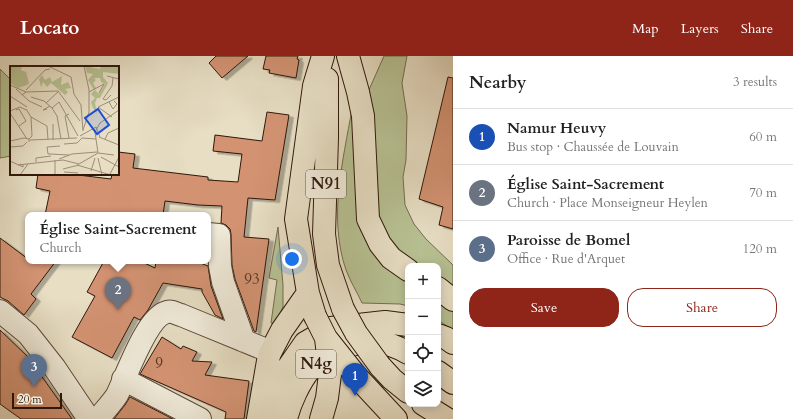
<!DOCTYPE html>
<html lang="en">
<head>
<meta charset="utf-8">
<style>
  :root { --surface:#fff; --page:#f6f6f6; --text:#222; --muted:#767676; --line:#e0e0e0; --accent:#8f2418 }
  body { margin:0; font-family:Cardo,serif; background:var(--page); color:var(--text) }
  .controls { position:absolute; right:12px; bottom:12px; display:grid; overflow:hidden; border-radius:8px; box-shadow:0 2px 10px #0003 }
  .controls button { width:36px; height:36px; display:grid; place-items:center; padding:0; border:0; border-bottom:1px solid var(--line); background:var(--surface); color:var(--text); font:20px sans-serif }
  .scale { position:absolute; left:12px; bottom:10px; width:50px; box-sizing:border-box; padding-left:4px; border:2px solid #2f170b; border-top:0; font-size:11px; line-height:14px; white-space:nowrap; color:#2f170b; -webkit-text-stroke:3px #efead9; paint-order:stroke }
  .you { position:absolute; left:292px; top:203px; width:14px; height:14px; margin:-10px; border:3px solid #fff; border-radius:50%; background:#1a73e8; box-shadow:0 0 0 6px #1a73e833 }
  .badge { display:grid; place-items:center; width:26px; height:26px; border-radius:50%; background:var(--accent); color:#fff; font-size:13px; font-weight:700 }
  .pin { position:absolute; translate:-50% -33px; filter:drop-shadow(0 1px 2px #0008) }
  .pin::after { content:''; position:absolute; top:21px; width:14px; height:12px; background:inherit; clip-path:polygon(0 0,100% 0,50% 100%) }
  .popup { position:absolute; left:25px; top:156px; width:186px; height:52px; box-sizing:border-box; display:grid; place-content:center; border-radius:8px; background:var(--surface); filter:drop-shadow(0 1px 3px #0005); font-size:13px; white-space:nowrap; color:var(--muted) }
  .popup b { font-size:15px; color:var(--text) }
  .popup::after { content:''; position:absolute; left:50%; top:100%; margin-left:-8px; border:8px solid transparent; border-top-color:var(--surface) }
  .list { margin:0; padding:0; list-style:none }
  h2 { display:flex; justify-content:space-between; align-items:center; height:52px; margin:0; padding:0 16px; font-size:17px }
  h2 small { font-size:13px; font-weight:400; color:var(--muted) }
  .list li { display:grid; grid-template-columns:26px 1fr auto; gap:12px; align-items:center; box-sizing:border-box; height:56px; padding:0 16px; border-top:1px solid var(--line) }
  .list b { display:block; font-size:15px; white-space:nowrap }
  .list p { margin:0; font-size:13px; white-space:nowrap; color:var(--muted) }
  .list em { font-size:13px; font-style:normal; color:var(--muted) }
  .actions { display:flex; gap:8px; padding:12px 16px }
  .actions a { flex:1; padding:9px 0; border:1px solid var(--accent); border-radius:16px; text-align:center; font-size:14px; color:var(--accent) }
  .actions .main { background:var(--accent); color:#fff }
  .icon { flex:none; width:22px; height:22px; fill:none; stroke:currentColor; stroke-width:2; stroke-linecap:round; stroke-linejoin:round }
  .map { position:relative; flex:none; width:453px; height:363px; overflow:hidden }
  header { display:flex; align-items:center; gap:24px; box-sizing:border-box; height:56px; padding:0 20px; background:var(--accent); color:#fff }
  header strong { font-size:19px }
  nav { display:flex; gap:22px; margin-inline-start:auto; font-size:14px }
  main { display:flex }
  aside { flex:1; background:var(--surface) }
  .map>svg:first-child { display:block }
</style>
</head>
<body>
<header>
<strong>Locato</strong>
<nav><a>Map</a><a>Layers</a><a>Share</a></nav>
</header>
<main>
<div class="map">
<svg width="453" height="363" viewBox="0 0 453 363">
  <defs>
    <filter id="shadow"><feDropShadow dx="4.5" dy="2.5" stdDeviation="0" flood-color="#0004"/></filter>
  </defs>
  <rect width="100%" height="100%" fill="#e7dec4"/>
  <filter id="stains"><feTurbulence type="fractalNoise" baseFrequency=".005" numOctaves="4"/><feColorMatrix values="0 0 0 0 .2 0 0 0 0 .09 0 0 0 0 .02 0 0 0 .5 -.17"/></filter>
  <radialGradient id="worn" r=".72"><stop offset=".6" stop-color="#630" stop-opacity="0"/><stop offset="1" stop-color="#630" stop-opacity=".3"/></radialGradient>
  <path fill="#b7c193" stroke="#736c4f" d="M384,0H407L402,27L407,60L406,104L403,121L405,149L414,168L426,183L453,209V229L438,221V210H418L395,193L382,173L377,150L368,36Z
    M0,13L11,24V100L0,102Z
    M352,53L359,146L408,223V250L400,248L362,247C357,236 350,225 346,214C328,162 343,105 352,53Z
    M278,171L283,229V251L275,268L271,267L277,224L269,222Z
    M438,242L453,254V274L438,264Z"/>
  <path fill="#d39373" stroke="#2f170b" filter="url(#shadow)" d="M216,0H248L222,22L209,7Z
    M266,0H298L297,3L299,4L296,22L269,17L270,14L263,13Z
    M448,21L453,22V173L439,169L443,151L419,143Z
    M267,56L289,59L275,144L248,142L244,181L269,183L256,276L254,275L235,223L232,209L231,178L230,173L226,169L221,167L222,150L198,149L165,145L163,159H45L50,135L36,132L38,118H70L111,123L112,118H118V96L135,98L133,112L208,121V124L238,126L242,98L213,95L215,79L262,85Z
    M0,182L28,203V205H56L31,238L36,243L24,259L8,245L0,241Z
    M104,205H140L155,212L156,205H195L208,210L211,230L223,263L215,259L202,236V233L163,227L148,254L140,264L134,261L112,302L72,281L95,240L87,236Z
    M0,274L28,301L72,363H21L0,348Z
    M162,281L181,293L183,290L197,296L192,305L212,306L205,319L249,325L244,363H225L226,356L140,318Z
    M130,341L173,363H114L125,349Z"/>
  <g fill="none" stroke-linecap="round" stroke-linejoin="round">
    <defs>
      <path id="minor" d="M208,178L219,179L220,210L223,226L244,285
        M0,255L28,278L54,311L89,363
        M123,323L200,363
        M98,363C104,355 112,347 117,339C126,321 147,260 167,256C171,254 177,258 181,259L264,293L269,299"/>
      <path id="major" d="M348,0L358,36L363,60L368,163L380,188L391,202L408,214
        M327,23V82L324,178L328,209L343,253
        M438,232L453,244
        M315,260L308,237L296,163L314,30L323,0
        M438,279L446,282L453,287
        M380,310L392,323L408,336
        M438,316L453,327
        M357,321L396,363
        M423,348L447,363
        M258,363L269,299L282,274L308,237
        M276,363L275,353L287,313L305,287L331,272L385,266L408,269
        M286,363C290,347 299,327 310,313C323,298 356,284 376,286C388,287 398,291 408,297
        M321,363L327,342L330,318"/>
    </defs>
    <use href="#minor" stroke="#5d4939" stroke-width="24"/>
    <use href="#major" stroke="#2f170b" stroke-width="24"/>
    <use href="#minor" stroke="#efead9" stroke-width="22"/>
    <use href="#major" stroke="#e7dec4" stroke-width="22"/>
    <defs>
      <path id="major-bridge" d="M343,253L356,277L380,310
        M315,260L326,282L357,321
        M326,282L330,318"/>
    </defs>
    <use href="#major-bridge" stroke="#2f170b" stroke-width="24" stroke-linecap="butt"/>
    <use href="#major-bridge" stroke="#e7dec4" stroke-width="22"/>
  </g>
  <g text-anchor="middle" dominant-baseline="central" stroke-width="3" stroke-linejoin="round" paint-order="stroke">
    <g font-size="15" fill="#583625">
      <text x="252" y="223">93</text>
      <text x="159" y="307">9</text>
    </g>
    <g fill="#efead9" stroke="#695649" stroke-width="1">
      <rect x="306" y="114" width="40" height="28" rx="3"/>
      <rect x="296" y="294" width="40" height="28" rx="3"/>
    </g>
    <g font-size="16" font-weight="bold" fill="#2f170b">
      <text x="326" y="128">N91</text>
      <text x="316" y="308">N4g</text>
    </g>
  </g>
  <g transform="translate(10 10)">
    <rect width="109" height="109" fill="#e7dec4"/>
    <path d="M0,0H12L11,4L16,6L19,17L17,19L8,22L0,17ZM75,0L90,3L91,0L109,1V8L93,6V11L98,17L90,32H87L85,37L87,47L83,42L81,36L85,32L81,28L85,24L89,28L95,18L91,16L90,12H84L86,14L83,17L86,22L84,24L78,14L83,8L77,7ZM32,9L35,14L40,11L42,16L52,10L51,19L58,16L61,22L55,23L58,26L55,29L41,17L37,21L33,16L31,21L29,13Z" fill="#b7c193"/>
    <path fill="none" stroke="#9d8e7a" stroke-width="1" d="M38,0L61,11L64,28L71,39L73,65M97,10L109,13M0,19L16,26M6,23L19,35L32,41M16,24L35,4L40,3M79,26L94,18L89,27M12,29L16,26L48,25L70,55M101,29L96,34L93,33L102,20L103,12M0,30L17,41M21,31L34,35L42,42L47,50L51,73M99,36L103,43L107,38L104,35M36,37L49,25M42,42L49,36L68,70M16,43L21,51L22,70L19,73M37,43L33,44L40,40M6,44L9,43L16,55L9,60M0,45L10,41L16,44M0,47L17,73M59,48L55,50L59,72M21,51L37,60L38,74M102,51L88,41L109,31M43,58V74M73,64L79,46V24L74,0M70,70L86,61L90,71M89,71L109,79M72,72L86,73M95,73L98,67L109,62M20,74L67,72M0,75L14,72L19,73V76M54,78L67,77L72,72M0,81L13,80L17,76M40,88L59,89M40,88H38L37,81L50,80M104,89L88,87L85,66L90,57L109,44M91,91L109,101M88,92L92,109M49,93L62,88L87,86M45,94V109M0,95L13,101V99L10,98M26,96V92L41,90M8,99L53,94L69,98L88,87M67,99L101,109M53,103L69,99M81,105L85,92M54,106L68,107M100,108L109,91M10,109L18,98M68,109H87"/>
    <path fill="#1d4ed8" fill-opacity="0.15" stroke="#1d4ed8" stroke-width="2" d="M88,43L99,59L87,68L75,52Z"/>
    <rect width="109" height="109" fill="none" stroke="#2f170b" stroke-width="2"/>
  </g>
  <rect width="100%" height="100%" filter="url(#stains)"/>
  <rect width="100%" height="100%" fill="url(#worn)"/>
</svg>
<div class="controls">
<button>+</button>
<button>−</button>
<button><svg class="icon" aria-label="locate" viewBox="0 0 24 24"><circle cx="12" cy="12" r="6"/><path d="M12 2v4M12 18v4M2 12h4M18 12h4"/></svg></button>
<button><svg class="icon" aria-label="layers" viewBox="0 0 24 24"><path d="M12 4l9 5-9 5-9-5zM3 14l9 5 9-5"/></svg></button>
</div>
<div class="scale">20 m</div>
<div class="you"></div>
<div class="pin badge" style="left:355px;top:340px;background:#1a4fb4">1</div>
<div class="pin badge" style="left:118px;top:254px;background:#6b7280">2</div>
<div class="popup"><b>Église Saint-Sacrement</b>Church</div>
<div class="pin badge" style="left:34px;top:331px;background:#5c6f8a">3</div>
</div>
<aside>
<h2>Nearby<small>3 results</small></h2>
<ul class="list">
<li><span class="badge" style="background:#1a4fb4">1</span><div><b>Namur Heuvy</b><p>Bus stop · Chaussée de Louvain</p></div><em>60 m</em></li>
<li><span class="badge" style="background:#6b7280">2</span><div><b>Église Saint-Sacrement</b><p>Church · Place Monseigneur Heylen</p></div><em>70 m</em></li>
<li><span class="badge" style="background:#5c6f8a">3</span><div><b>Paroisse de Bomel</b><p>Office · Rue d'Arquet</p></div><em>120 m</em></li>
</ul>
<div class="actions"><a class="main">Save</a><a>Share</a></div>
</aside>
</main>
</body>
</html>
